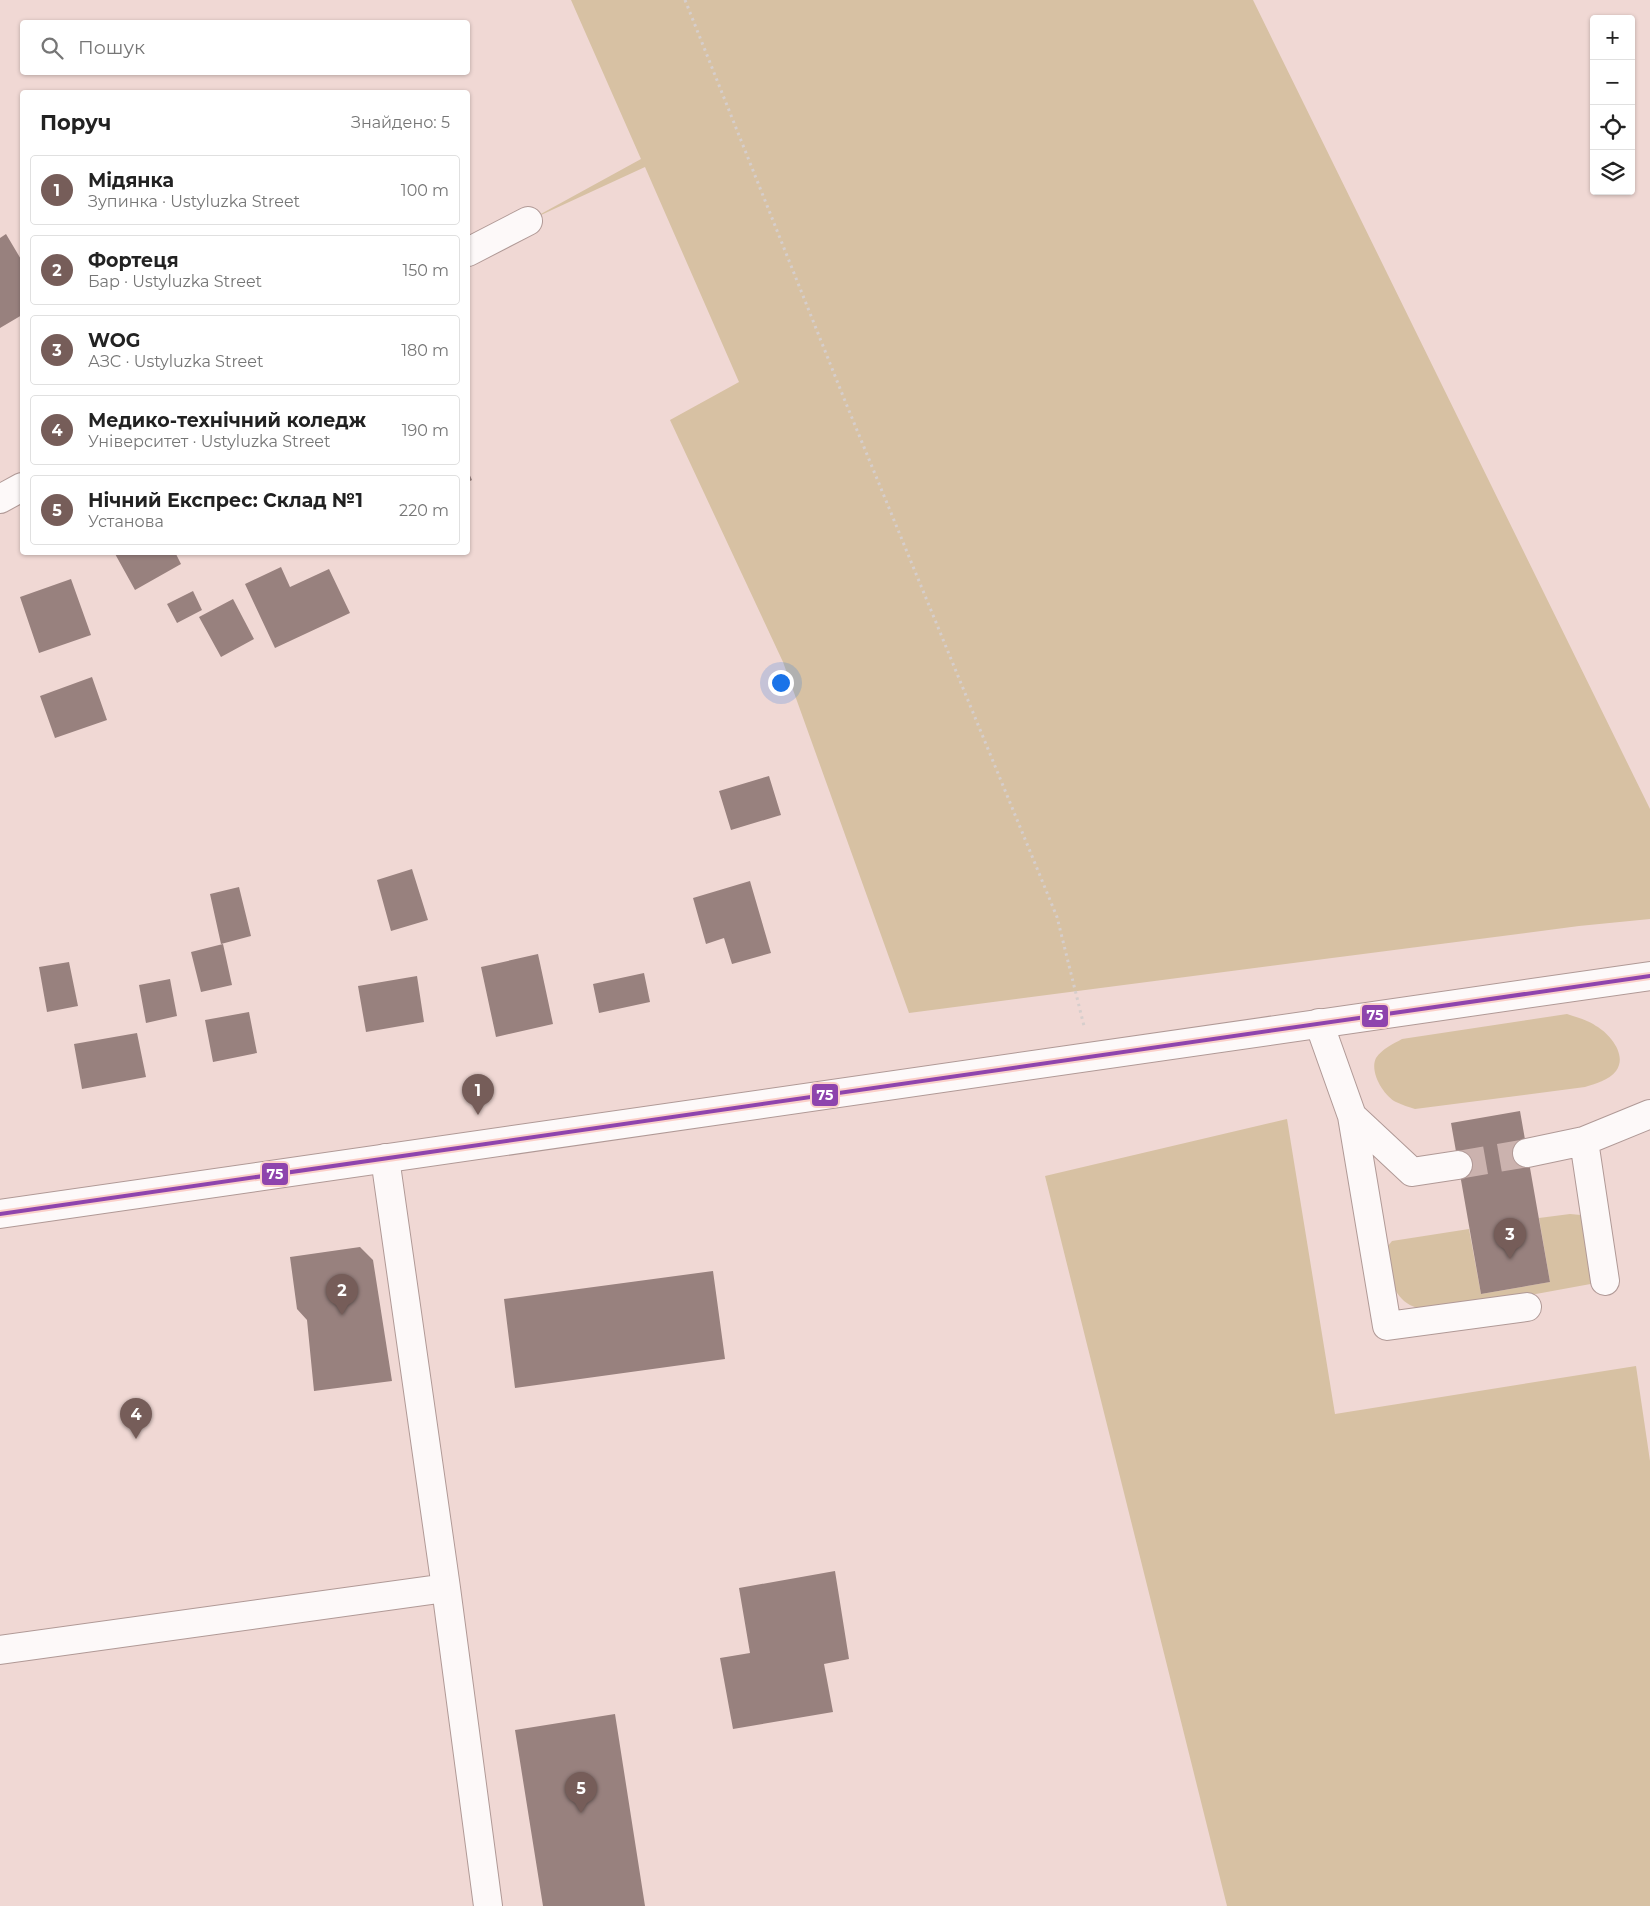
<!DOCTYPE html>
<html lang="uk">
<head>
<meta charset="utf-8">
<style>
  :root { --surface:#fff; --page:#f2f2f2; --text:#222; --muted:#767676; --line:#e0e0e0; --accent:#765d59 }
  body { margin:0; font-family:Montserrat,sans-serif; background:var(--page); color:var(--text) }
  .controls { position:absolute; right:15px; top:15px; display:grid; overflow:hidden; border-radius:5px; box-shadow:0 1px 4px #0004 }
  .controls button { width:45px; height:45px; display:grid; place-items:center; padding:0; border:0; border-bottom:1px solid var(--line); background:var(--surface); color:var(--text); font:25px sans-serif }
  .you { position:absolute; left:780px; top:682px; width:18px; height:18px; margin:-12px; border:4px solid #fff; border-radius:50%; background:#1a73e8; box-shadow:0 0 0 8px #1a73e833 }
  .badge { display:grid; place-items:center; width:32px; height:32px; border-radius:50%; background:var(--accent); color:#fff; font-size:16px; font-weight:700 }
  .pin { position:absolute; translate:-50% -41px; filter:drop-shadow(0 1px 2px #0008) }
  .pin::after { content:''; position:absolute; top:26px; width:18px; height:15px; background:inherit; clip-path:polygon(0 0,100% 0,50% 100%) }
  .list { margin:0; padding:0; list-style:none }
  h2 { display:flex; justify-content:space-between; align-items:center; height:65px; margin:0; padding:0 20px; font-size:21px }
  h2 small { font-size:16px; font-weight:400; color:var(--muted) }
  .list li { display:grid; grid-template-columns:32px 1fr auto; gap:15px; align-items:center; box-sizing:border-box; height:70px; margin:0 10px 10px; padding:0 10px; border:1px solid var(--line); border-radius:5px }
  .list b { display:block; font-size:19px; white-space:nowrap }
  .list p { margin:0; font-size:16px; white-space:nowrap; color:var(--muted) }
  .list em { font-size:16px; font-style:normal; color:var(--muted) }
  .icon { flex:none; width:28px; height:28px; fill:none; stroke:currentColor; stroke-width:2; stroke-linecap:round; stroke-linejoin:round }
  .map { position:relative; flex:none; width:1650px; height:1906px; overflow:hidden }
  .search { position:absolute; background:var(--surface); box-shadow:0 1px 4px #0004; left:20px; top:20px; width:450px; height:55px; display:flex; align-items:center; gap:12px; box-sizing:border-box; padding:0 18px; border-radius:5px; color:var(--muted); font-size:19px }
  .panel { position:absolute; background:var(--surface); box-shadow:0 1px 4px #0004; left:20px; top:90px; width:450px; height:465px; border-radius:5px }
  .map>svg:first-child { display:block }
</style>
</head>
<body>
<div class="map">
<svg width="1650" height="1906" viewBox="0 0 1650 1906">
  <rect width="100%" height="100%" fill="#f0d8d4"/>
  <path fill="#d7c1a3" d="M571,0H1253L1650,809V919L1579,926L909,1013L783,662L670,420L739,382L645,167L528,221L641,159Z
    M1567,1014C1576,1017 1588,1020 1596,1026C1609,1033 1628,1055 1616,1071C1609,1080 1595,1084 1585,1087L1415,1109C1409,1107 1402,1105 1396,1102C1384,1096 1369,1072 1376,1058C1382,1049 1393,1044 1402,1039Z
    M1287,1119L1335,1414L1636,1366L1650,1461V1906H1227L1045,1176Z
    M1570,1214L1581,1215L1586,1223L1596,1283L1525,1296L1426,1310C1393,1305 1391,1280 1383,1252L1392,1241L1469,1229L1481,1294L1550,1282L1539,1218Z"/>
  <path fill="#98817e" d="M6,234L22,261V315L0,328V238Z
    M468,471L472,480L468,482Z
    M114,552H175L181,564L135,590Z
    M281,567L290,587L329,569L350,613L275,648L245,584Z
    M71,579L91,635L39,653L20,597Z
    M193,591L202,610L177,623L167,604Z
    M233,599L254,639L221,657L199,617Z
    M92,677L107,720L55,738L40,696Z
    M769,776L781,815L731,830L719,791Z
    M412,869L428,920L391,931L377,880Z
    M750,881L771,953L732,964L724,938L706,944L693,898Z
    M239,887L251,936L221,944L210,894Z
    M223,944L232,985L201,992L191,952Z
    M538,954L553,1024L496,1037L481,967Z
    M69,962L78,1006L47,1012L39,967Z
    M644,973L650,1002L599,1013L593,984Z
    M417,976L424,1022L366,1032L358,986Z
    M170,979L177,1016L146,1023L139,985Z
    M249,1012L257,1053L213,1062L205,1020Z
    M137,1033L146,1077L82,1089L74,1044Z
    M1520,1111L1550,1282L1481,1294L1451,1123Z
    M360,1247L373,1260L392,1381L314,1391L307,1320L297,1309L290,1257Z
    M713,1271L725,1359L515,1388L504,1299Z
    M835,1571L849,1659L824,1664L833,1712L733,1729L720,1658L750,1653L739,1588Z
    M615,1714L645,1906H543L515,1730Z"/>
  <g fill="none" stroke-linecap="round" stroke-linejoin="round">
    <path stroke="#cbb2ae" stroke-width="28" stroke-dasharray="28 14" stroke-linecap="butt" d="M1458,1165L1527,1153"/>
    <defs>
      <path id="minor" d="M468,252L528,221
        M0,499L22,487
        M1319,1023L1352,1116L1412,1172L1458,1165
        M1352,1116L1387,1326L1527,1307
        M1584,1141L1605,1281
        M1527,1153L1584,1141L1650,1114
        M446,1588L488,1906
        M0,1650L446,1588L385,1158"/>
      <path id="major" d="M0,1214L1650,976"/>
    </defs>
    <use href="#minor" stroke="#b09996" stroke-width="30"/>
    <use href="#major" stroke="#b09996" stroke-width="30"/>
    <path stroke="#d6cecc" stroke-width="3" stroke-dasharray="2.5 4" stroke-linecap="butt" d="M685,0L843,396L1057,917L1084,1026"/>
    <use href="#minor" stroke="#fdf9f9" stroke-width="28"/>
    <use href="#major" stroke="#fdf9f9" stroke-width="28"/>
    <defs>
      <path id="bus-1" d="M0,1214L1650,976"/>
    </defs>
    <use href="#bus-1" stroke="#fbd0c9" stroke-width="8"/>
    <use href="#bus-1" stroke="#8e44ad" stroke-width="4"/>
  </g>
  <g stroke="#fbd0c9" stroke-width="2">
    <rect x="1361" y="1004" width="28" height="24" rx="5" fill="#8e44ad"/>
    <rect x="811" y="1083" width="28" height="24" rx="5" fill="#8e44ad"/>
    <rect x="261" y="1162" width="28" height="24" rx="5" fill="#8e44ad"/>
  </g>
  <g font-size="14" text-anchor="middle" font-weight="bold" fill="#fff">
    <text x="1375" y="1020">75</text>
    <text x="825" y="1100">75</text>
    <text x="275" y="1179">75</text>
  </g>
</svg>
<div class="controls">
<button>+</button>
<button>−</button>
<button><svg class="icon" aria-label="locate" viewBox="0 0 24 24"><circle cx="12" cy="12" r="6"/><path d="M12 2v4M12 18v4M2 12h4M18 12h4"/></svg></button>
<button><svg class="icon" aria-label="layers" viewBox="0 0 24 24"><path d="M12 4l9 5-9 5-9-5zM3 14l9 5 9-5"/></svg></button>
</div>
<div class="you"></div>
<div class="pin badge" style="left:478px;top:1115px">1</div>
<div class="pin badge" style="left:342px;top:1315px">2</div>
<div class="pin badge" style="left:1510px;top:1259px">3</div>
<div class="pin badge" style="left:136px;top:1439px">4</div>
<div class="pin badge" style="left:581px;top:1813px">5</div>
<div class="search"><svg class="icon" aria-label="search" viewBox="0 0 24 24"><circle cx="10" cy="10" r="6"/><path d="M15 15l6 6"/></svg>Пошук</div>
<section class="panel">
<h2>Поруч<small>Знайдено: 5</small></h2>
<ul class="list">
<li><span class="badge">1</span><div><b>Мідянка</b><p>Зупинка · Ustyluzka Street</p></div><em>100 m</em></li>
<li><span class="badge">2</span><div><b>Фортеця</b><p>Бар · Ustyluzka Street</p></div><em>150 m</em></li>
<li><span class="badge">3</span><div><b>WOG</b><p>АЗС · Ustyluzka Street</p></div><em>180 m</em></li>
<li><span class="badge">4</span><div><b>Медико-технічний коледж</b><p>Університет · Ustyluzka Street</p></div><em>190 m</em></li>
<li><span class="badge">5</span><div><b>Нічний Експрес: Склад №1</b><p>Установа</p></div><em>220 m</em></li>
</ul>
</section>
</div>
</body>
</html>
